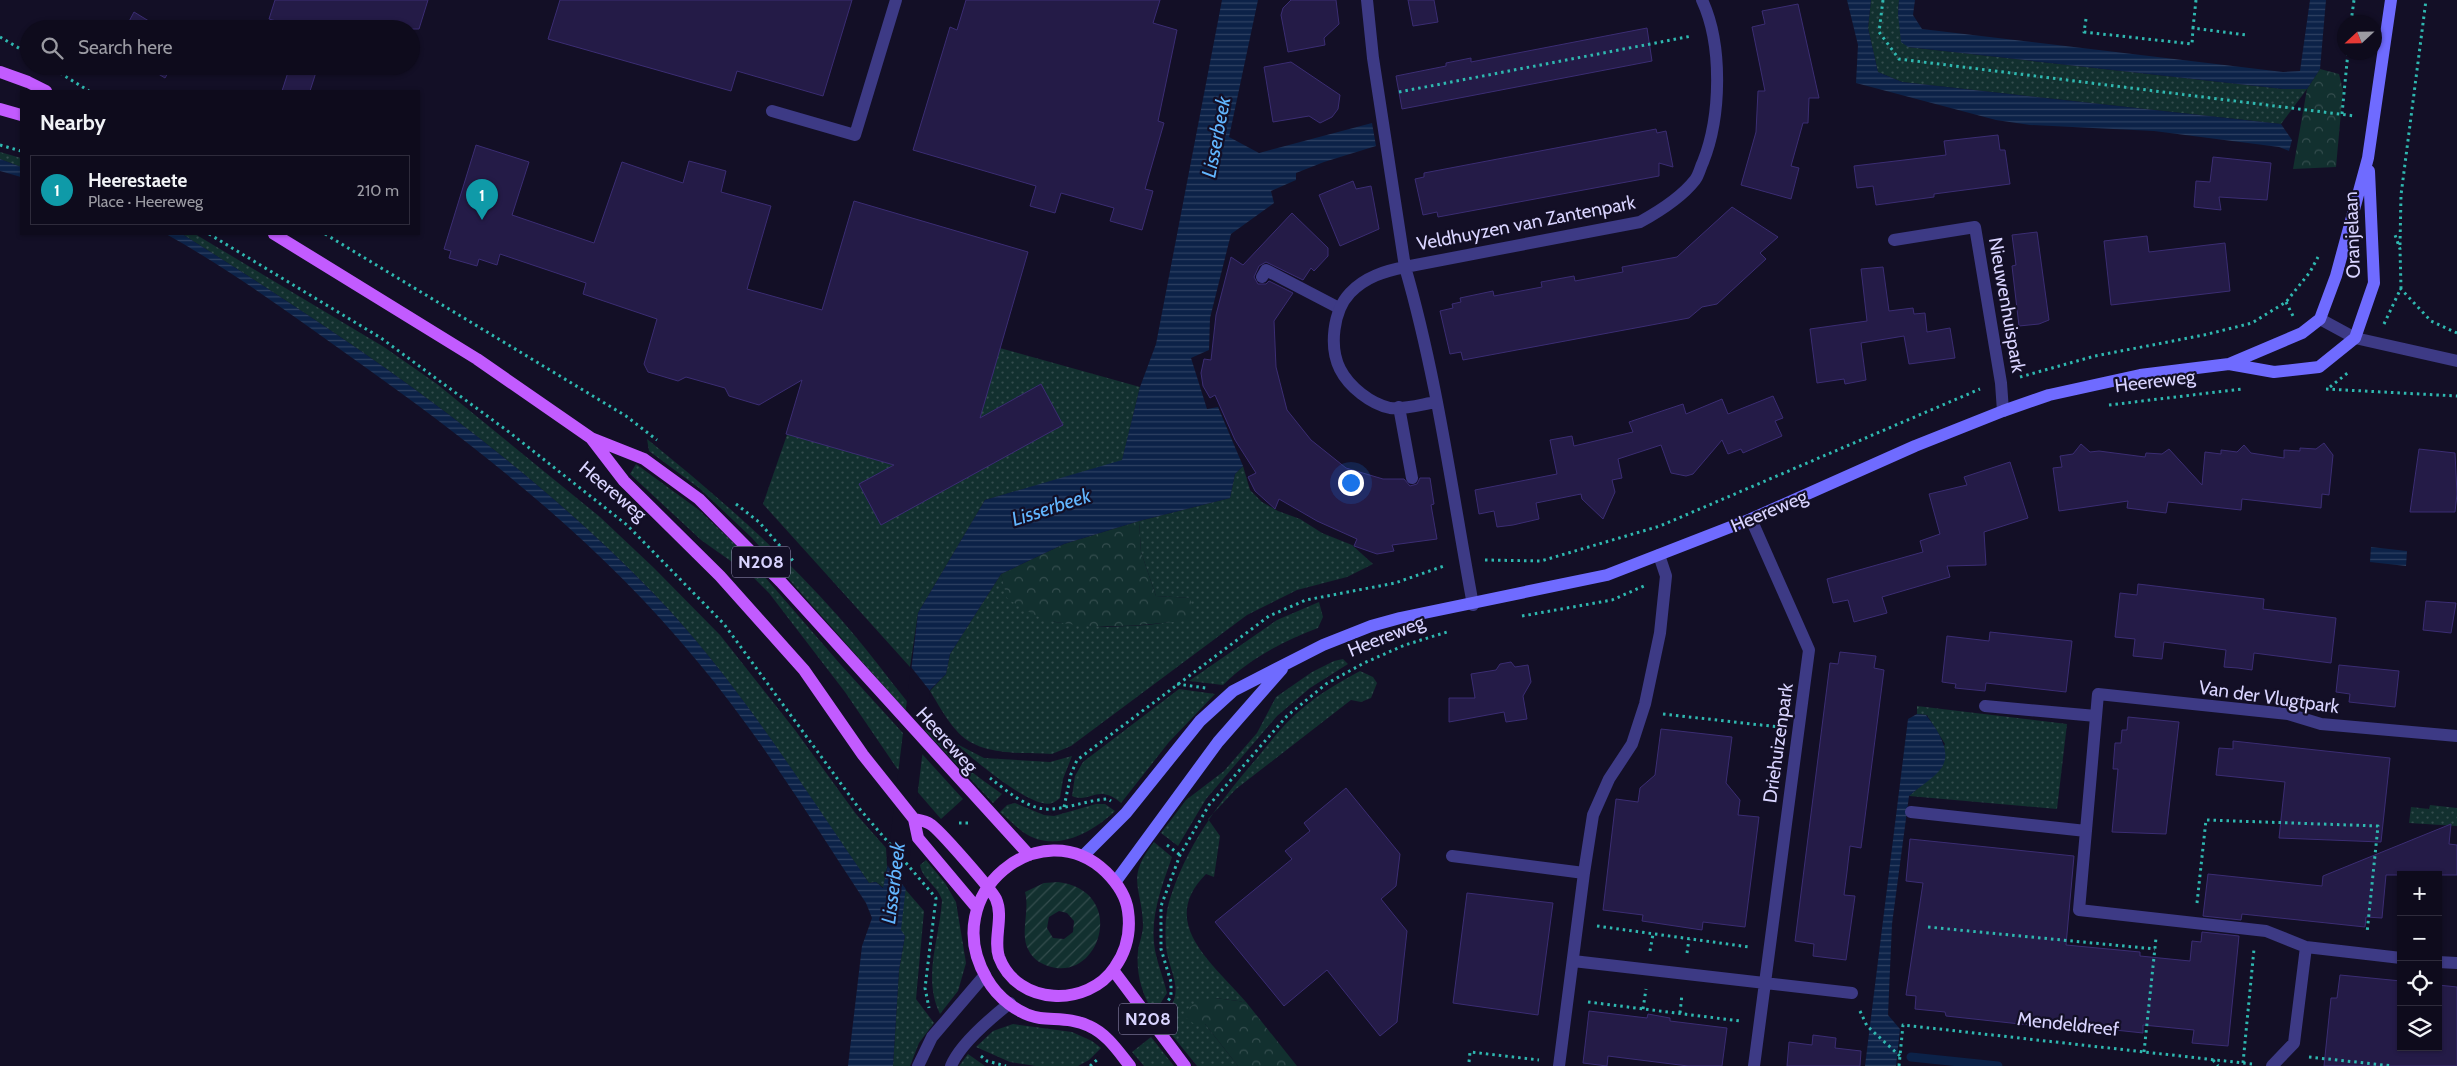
<!DOCTYPE html>
<html lang="en">
<head>
<meta charset="utf-8">
<style>
  :root { --surface:#0e0b1c; --page:#171425; --text:#f1f3f6; --muted:#9b9ba3; --line:#2e2b3b; --accent:#1a73e8 }
  body { margin:0; font-family:Cabin,sans-serif; background:var(--page); color:var(--text) }
  .controls { position:absolute; right:15px; bottom:15px; display:grid; overflow:hidden; border-radius:0px; box-shadow:0 1px 4px #0004 }
  .controls button { width:45px; height:45px; display:grid; place-items:center; padding:0; border:0; border-bottom:1px solid var(--line); background:var(--surface); color:var(--text); font:25px sans-serif }
  .compass { position:absolute; left:2337px; top:15px; width:45px; height:45px; border-radius:50%; background:var(--surface); box-shadow:0 1px 4px #0004; rotate:248deg }
  .you { position:absolute; left:1350px; top:482px; width:18px; height:18px; margin:-12px; border:4px solid #fff; border-radius:50%; background:#1a73e8; box-shadow:0 0 0 8px #1a73e833 }
  .badge { display:grid; place-items:center; width:32px; height:32px; border-radius:50%; background:var(--accent); color:#fff; font-size:16px; font-weight:700 }
  .pin { position:absolute; translate:-50% -41px; filter:drop-shadow(0 1px 2px #0008) }
  .pin::after { content:''; position:absolute; top:26px; width:18px; height:15px; background:inherit; clip-path:polygon(0 0,100% 0,50% 100%) }
  .list { margin:0; padding:0; list-style:none }
  h2 { display:flex; justify-content:space-between; align-items:center; height:65px; margin:0; padding:0 20px; font-size:21px }
  h2 small { font-size:16px; font-weight:400; color:var(--muted) }
  .list li { display:grid; grid-template-columns:32px 1fr auto; gap:15px; align-items:center; box-sizing:border-box; height:70px; margin:0 10px 10px; padding:0 10px; border:1px solid var(--line); border-radius:0px }
  .list b { display:block; font-size:19px; white-space:nowrap }
  .list p { margin:0; font-size:16px; white-space:nowrap; color:var(--muted) }
  .list em { font-size:16px; font-style:normal; color:var(--muted) }
  .icon { flex:none; width:28px; height:28px; fill:none; stroke:currentColor; stroke-width:2; stroke-linecap:round; stroke-linejoin:round }
  .map { position:relative; flex:none; width:2457px; height:1066px; overflow:hidden }
  .search { position:absolute; background:var(--surface); box-shadow:0 1px 4px #0004; left:20px; top:20px; width:400px; height:55px; display:flex; align-items:center; gap:12px; box-sizing:border-box; padding:0 18px; border-radius:28px; color:var(--muted); font-size:19px }
  .panel { position:absolute; background:var(--surface); box-shadow:0 1px 4px #0004; left:20px; top:90px; width:400px; height:145px; border-radius:0px }
  .map>svg:first-child { display:block }
</style>
</head>
<body>
<div class="map">
<svg width="2457" height="1066" viewBox="0 0 2457 1066">
  <defs>
    <pattern id="grass-dots" width="8" height="8" patternUnits="userSpaceOnUse" patternTransform="scale(1.25)"><rect width="8" height="8" fill="#12302f"/><path d="M2 2h.1M6 6h.1" fill="none" stroke="#344d4e" stroke-width="1.8" stroke-linecap="round"/></pattern>
    <pattern id="forest-crowns" width="20" height="18" patternUnits="userSpaceOnUse" patternTransform="scale(1.25)"><rect width="20" height="18" fill="#12302f"/><path d="M2 6a3 3 0 1 1 6 0M12 15a3 3 0 1 1 6 0" fill="none" stroke="#344d4e"/></pattern>
    <pattern id="garden-furrows" width="10" height="10" patternUnits="userSpaceOnUse" patternTransform="scale(1.25)"><rect width="10" height="10" fill="#12302f"/><path d="M-1 1l2-2M0 10L10 0M9 11l2-2" fill="none" stroke="#344d4e"/></pattern>
    <pattern id="water-rules" width="6" height="5" patternUnits="userSpaceOnUse" patternTransform="scale(1.25)"><rect width="6" height="5" fill="#0c2248"/><path d="M0 2.5h6" fill="none" stroke="#2f4163"/></pattern>
  </defs>
  <rect width="100%" height="100%" fill="#130f26"/>
  <path fill="url(#grass-dots)" d="M1871,0H1899L1898,14L1908,47L2283,89H2307L2281,124L1902,82L1878,72L1868,28Z
    M0,152L21,158V167L0,159Z
    M182,234H195L384,347L437,384L600,517L654,568L720,635L795,730L856,814L886,848L887,866L884,888L876,882L869,883C801,785 737,680 654,594C516,451 349,339 182,234Z
    M996,347L1140,387L1122,461L985,500L918,613L910,667L763,504L788,432L904,468L971,427Z
    M647,439C715,494 780,550 838,616C876,659 908,706 946,748C962,766 982,780 1002,794L993,803L900,704L752,538L699,488L649,451Z
    M636,464L699,510L744,553L841,665L963,799L941,819L896,767L845,692L769,593L752,576L701,540L630,474Z
    M1243,466L1250,490L1262,502L1278,511L1300,519L1322,533L1352,545L1373,564L1347,577L1297,590L1247,615L1071,746L1052,754C1021,752 978,757 956,730C946,719 938,704 930,691L946,674L950,654L1001,574L1008,598L1055,622L1107,627L1148,625L1191,619V598L1156,596L1141,552L1139,521L1230,498L1235,474Z
    M1319,602L1323,617L1318,628C1284,641 1250,658 1223,685L1189,681L1277,620Z
    M1343,659L1348,664L1310,688L1277,716L1206,799L1178,846L1161,833L1186,800L1224,771L1257,733L1276,697L1312,672L1334,661Z
    M1360,671L1373,677L1377,683L1371,698L1361,702L1351,700L1236,789L1208,819L1220,836L1214,877L1206,874C1157,923 1213,963 1246,1002L1215,998L1205,1024L1238,1066H1197L1159,1019C1189,994 1170,977 1166,947C1165,932 1165,916 1169,902C1186,846 1219,802 1257,758C1273,738 1288,719 1309,703C1324,691 1342,681 1360,671Z
    M1179,689L1215,694L1169,742L1121,803C1098,783 1090,804 1072,796L1075,776L1083,762Z
    M1917,706L2067,724L2057,809L1909,796L1928,780L1945,744L1927,715L1917,714Z
    M955,743L984,758L1050,762L1072,756L1063,779L1060,798C1054,803 1050,805 1042,803C1018,797 974,760 955,743Z
    M1015,803L1044,815L1054,816L1096,804H1105L1115,811C1092,833 1054,854 1023,832C1015,826 1007,818 1000,812L1007,805Z
    M2430,805L2457,808V826L2409,823L2411,807L2429,809Z
    M1154,842L1172,857C1161,889 1148,921 1156,955C1159,968 1164,980 1167,993L1160,1004L1152,1010C1141,992 1136,972 1138,951C1139,943 1143,934 1143,925C1142,886 1125,879 1154,842Z
    M926,860L945,883L956,902L966,963L958,991L940,1014C922,977 940,938 942,900C938,886 922,879 920,865Z
    M905,889L924,911L916,999L934,1023L919,1043L910,1066H893L899,970L905,936L900,930Z
    M1013,1024L1072,1032L1092,1041L1101,1048L1089,1060L1078,1066H1036L1010,1062L976,1047L993,1031Z
    M1151,1037L1174,1066H1144L1132,1052Z
    M968,1054L985,1066H959Z"/>
  <path fill="url(#forest-crowns)" d="M2320,69L2339,74L2343,90L2336,167L2293,169L2307,89Z
    M1139,521L1141,552L1156,596L1191,598V620C1147,625 1100,630 1056,622C1038,619 1022,608 1007,598L1001,574L1064,544Z
    M1215,998L1246,1002L1297,1066H1238L1205,1024L1197,1026L1185,1017V1011C1194,1003 1202,999 1215,998Z"/>
  <path fill="url(#garden-furrows)" fill-rule="evenodd" d="M1058,882C1129,891 1100,984 1048,966C1039,963 1032,958 1028,949C1020,933 1030,910 1025,892L1044,883ZM1059,911L1067,913L1074,921L1073,932L1064,939L1053,938L1047,928L1049,917Z"/>
  <path fill="url(#water-rules)" d="M1222,0H1258L1229,137L1259,153L1372,123L1376,146L1324,162L1296,173V180L1271,191L1274,203L1231,234L1210,318L1209,350L1191,358L1207,409L1218,407L1243,466L1235,474L1230,498L1139,521L1064,544L1001,574L950,654L946,674L928,692L901,930L905,936L899,970L893,1066H848L862,946L872,918L866,903C812,821 760,736 697,661C600,543 482,450 358,362C295,317 234,272 166,234H182C349,339 516,451 654,594C737,680 801,784 869,883L876,882L883,888L888,864L918,613L985,500L1122,460L1140,387L1156,344Z
    M1847,0H1871L1868,28L1878,72L1902,82L2281,124L2292,140L2289,151L2279,147L2154,131L2030,125L1996,120L1856,83L1858,45Z
    M1899,0H1915L1913,15L1922,29L2283,72L2300,71L2310,0H2326L2320,69L2307,89H2283L1908,47L1901,42L1898,14Z
    M0,159L21,167V177L0,171Z
    M2371,547L2407,551L2406,566L2370,562Z
    M1917,714L1926,715C1937,729 1955,754 1939,771C1931,780 1919,787 1909,796L1892,924L1888,1015L1900,1029L1896,1066H1865L1908,719Z"/>
  <path fill="#130f26" d="M911,667L930,691L906,889L887,865Z"/>
  <g fill="none" stroke-linecap="round" stroke-linejoin="round">
    <path stroke="#0c2248" stroke-width="9" d="M1911,1057L1998,1066"/>
  </g>
  <path fill="#241b47" stroke="#3b2d73" d="M275,0H428L419,29H305L269,19Z
    M560,0H852L823,96L737,71L731,91L548,39Z
    M966,0H1160L1153,23L1177,30L1158,121L1164,123L1145,189L1153,191L1142,230L1110,221L1114,208L1061,193L1055,213L1030,206L1036,186L913,150L950,27L957,30Z
    M1291,0H1336L1339,24L1324,38L1325,45L1288,52L1281,15L1283,8Z
    M1408,0H1434L1438,22L1413,26Z
    M1798,4L1819,98H1809L1808,123H1803L1791,166L1799,168L1791,199L1741,185L1756,132L1758,91H1765L1752,27L1765,24L1762,11Z
    M134,12L162,29H125Z
    M1647,28L1652,61L1402,109L1396,76L1446,66V63L1471,58V62Z
    M1291,62L1340,95L1338,109L1332,117L1320,123L1309,116L1273,122L1264,67Z
    M145,66H172L165,78Z
    M290,66H318L310,91H282Z
    M1656,129L1657,133L1666,131L1673,167L1659,163V176L1438,217L1437,212L1423,215L1415,179L1424,177V173Z
    M1998,135L2000,150H2005L2010,184L1934,194V197L1876,205L1873,186L1857,188L1854,166L1946,155L1944,141Z
    M476,145L529,162L512,215L594,243L622,162L683,183L689,161L726,171L721,192L771,206L747,289L822,310L854,201L1028,252L980,418L1041,384L1063,425L881,525L859,484L894,465L786,434L802,380L759,405L729,396L725,388L686,377L678,381L648,372L644,364L657,319L583,294L586,283L500,254L497,265L479,259L477,266L449,258L451,251L444,249Z
    M2213,157L2271,163L2267,200L2219,197L2221,210L2194,207L2196,181L2210,182Z
    M1353,181L1356,189L1371,186L1379,229L1340,246L1319,195Z
    M1732,207L1778,237L1760,253L1766,259L1717,304L1702,307L1689,318L1463,360L1461,352L1450,354L1440,311L1453,308L1452,304L1461,302L1460,298L1493,291L1494,296L1542,287L1541,282L1574,276L1575,281L1623,272L1622,267L1677,257Z
    M1292,213L1328,248V256L1314,271L1311,268L1303,280L1266,262L1259,266L1254,277L1258,284H1266L1269,281L1293,293L1274,321L1276,367L1287,410L1311,440L1346,468L1383,479H1404L1410,486L1417,484L1420,478H1430L1434,504L1431,505L1437,539L1392,545L1394,551L1377,554L1354,546L1357,539L1317,521L1279,499L1275,509L1255,491L1248,477L1256,473L1235,440L1215,395L1210,398L1203,386L1201,373L1204,359L1211,360L1216,315L1231,257L1243,265Z
    M2037,232L2049,320L2039,324L2019,326L2012,266L2016,265L2012,235Z
    M2147,236L2149,252L2225,243L2230,291L2111,305L2104,241Z
    M1883,267L1889,311L1913,308L1914,314L1925,313L1927,332L1950,328L1955,358L1909,364L1904,336L1861,343L1866,380L1845,384L1844,379L1817,383L1810,329L1867,321L1861,269Z
    M1773,396L1783,418L1775,421L1782,436L1743,453L1741,449L1728,454L1722,440L1693,474L1686,476L1671,473L1661,445L1618,459L1622,478L1612,480L1615,492L1603,519L1582,499L1581,494L1536,503L1539,519L1513,525L1497,527L1494,511L1479,514L1475,490L1557,474L1550,440L1572,436L1574,446L1633,432L1629,422L1683,404L1686,414L1722,399L1728,414Z
    M2324,443L2333,455L2329,495L2322,494L2321,508L2242,499L2241,510L2168,502L2166,513L2127,508L2128,501L2059,511L2053,468L2062,467L2060,456L2073,454L2081,444L2090,452L2099,451L2145,457L2146,453L2162,454L2169,449L2202,485L2205,452L2221,454V450L2237,452L2244,445L2251,453L2284,458V450L2300,451V448L2316,449Z
    M2419,449L2455,453L2457,494L2455,512H2410Z
    M2010,462L2028,518L1984,532L1986,565L1947,566L1950,577L1882,597L1887,613L1854,622L1848,600L1833,603L1827,579L1923,552L1920,541L1940,534L1929,494L1967,485L1964,477Z
    M2138,584L2264,599L2263,609L2336,618L2331,663L2254,653L2252,670L2238,668L2224,667L2226,650L2164,642L2162,659L2133,656L2135,639L2115,637L2120,593L2137,595Z
    M2426,601L2456,603L2451,633L2423,630Z
    M1990,632L2072,641L2066,692L1986,683L1985,691L1955,688L1956,684L1942,682L1947,636L1989,641Z
    M1840,652L1876,656L1874,668L1884,670L1861,848L1850,846L1847,872L1844,895L1855,896L1846,960L1813,956L1814,944L1795,941L1830,663L1838,664Z
    M1511,662L1515,667L1528,665L1531,682L1523,696L1527,719L1506,722L1504,712L1449,722V698H1475L1471,674L1496,670L1500,664Z
    M2339,665L2399,671L2395,707L2349,702L2350,694L2336,692Z
    M2128,717L2179,722L2166,834L2112,832L2118,769H2113L2115,743H2121L2122,730H2127Z
    M1661,729L1732,737L1726,783L1740,800L1738,815L1759,817L1745,927L1703,922L1702,930L1642,921L1643,915L1603,910L1616,799L1638,802L1640,788L1655,775Z
    M2233,741L2390,758L2381,842L2279,838L2285,782L2216,775L2219,748L2233,749Z
    M1346,788L1400,854L1396,886L1381,899L1407,931L1397,1022L1380,1036L1327,970L1284,1006L1215,922L1292,859L1285,851L1310,831L1304,823Z
    M2451,824L2449,844L2457,845V875H2386L2382,918L2366,917L2365,927L2242,914L2241,920L2203,916L2208,874L2322,886L2323,876Z
    M1910,839L2074,856L2066,945L2140,952V956L2190,961L2192,941L2201,942L2202,932L2239,936L2228,1046L2192,1043L2194,1030L2143,1025V1033L2096,1028L2094,1032L1946,1016L1945,1012L1915,1009L1916,996L1906,995L1923,883L1906,881Z
    M1467,893L1553,903L1538,1015L1453,1003Z
    M2340,975L2401,981V1047H2438V985L2457,987V1066H2324L2331,998H2337Z
    M1589,1011L1647,1018L1648,1014L1670,1018V1021L1727,1028L1722,1066H1688L1608,1056L1607,1066L1583,1063Z
    M1813,1035L1836,1038L1835,1048L1861,1051L1860,1066H1787L1789,1042L1812,1045Z"/>
  <g fill="none" stroke-linecap="round" stroke-linejoin="round">
    <path stroke="#2fb8b0" stroke-width="3" stroke-dasharray="2.5 4" stroke-linecap="butt" d="M1883,0L1879,32L1899,59L2355,116
      M2196,0L2193,28L2246,35
      M2086,19L2084,32L2192,44L2193,28
      M2351,22L2354,0
      M0,37L29,54
      M60,73L89,91
      M1399,92L1692,36
      M2342,114L2348,52
      M0,145L21,151
      M209,234L381,338L509,432L627,525L724,624L858,807L936,898L925,988L929,1008
      M325,234L626,416L657,440
      M2400,245L2401,195L2426,0
      M2400,288L2431,321L2457,333
      M2286,302L2293,316
      M2384,324L2401,288L2400,249L2394,232
      M2020,377L2095,356L2204,335L2252,323L2286,302L2310,272L2318,257
      M2330,387L2350,371
      M2326,389L2457,396
      M2109,405L2242,389
      M736,504L759,522L795,563
      M1485,560L1541,561L1660,526L1980,389
      M1522,616L1612,600L1644,586
      M1177,684L1206,688
      M1663,714L1779,727
      M990,778C1006,790 1029,811 1051,809C1070,808 1088,800 1108,799L1111,801
      M1064,807L1071,774L1077,760L1269,616L1306,600L1395,583L1444,566
      M959,823H972
      M1167,845L1180,855
      M2197,903L2206,820L2378,826L2367,933
      M1597,926L1749,947
      M1928,927L2155,949
      M1650,951L1653,934
      M1687,953L1689,939
      M1588,1002L1740,1021
      M1165,1006L1171,996V982L1161,949V906L1180,855L1209,805L1287,716L1326,684L1364,663L1405,645L1447,632
      M1643,1009L1646,989
      M1860,1011L1867,1026L1900,1056
      M1680,1013L1682,994
      M2144,1052L2156,938
      M981,1056L987,1061L1006,1066
      M2309,1057L2393,1066
      M2213,1060L2218,1066
      M1469,1062L1470,1052L1539,1060
      M2243,1063L2254,949
      M1090,1066L1099,1058
      M1899,1066L1903,1025L2252,1064"/>
    <path stroke="#3d3a85" stroke-width="12" d="M1262,277L1266,270L1339,308
      M1399,407L1412,478
      M918,1066L932,1037L985,975
      M951,1066C960,1044 991,1018 1010,1003"/>
    <path stroke="#3d3a85" stroke-width="12" d="M1367,0L1373,58L1405,267C1385,271 1365,277 1350,293C1333,311 1329,347 1340,369C1349,387 1371,404 1390,408C1404,410 1423,404 1436,402
      M772,111L855,135L896,0
      M1894,240L1975,227L2001,383L2003,411
      M1751,519L1809,650L1754,1066
      M1473,605C1452,492 1437,377 1405,267L1640,222C1660,211 1681,198 1695,180C1699,175 1700,168 1703,162C1721,117 1723,45 1702,0
      M1985,706L2096,716
      M1911,812L2086,831
      M1452,856L1584,873L1559,1066
      M1584,873L1593,815L1609,779L1632,744L1645,704L1660,633L1666,576L1659,555
      M2401,958L2306,947L2266,931L2079,910L2098,694L2288,714L2321,724L2457,736
      M1573,961L1852,993
      M2438,962L2457,963
      M2272,1066L2294,1043L2306,947"/>
    <path stroke="#3d3a85" stroke-width="12" d="M2320,319L2355,338L2457,361"/>
    <path stroke="#6f6bff" stroke-width="12" d="M2229,364L2274,372L2319,367L2355,338L2374,283L2369,171
      M1083,856L1126,813L1200,721L1233,691L1323,645L1371,626L1400,618L1607,575L1751,519L1915,446L2003,411L2049,395L2140,375L2229,364L2302,333L2320,319L2336,276L2368,158L2391,0
      M1116,881L1218,742L1282,669"/>
    <path stroke="#c25bff" stroke-width="12" d="M0,72L28,82L46,91
      M0,109L21,115
      M274,234L477,359L591,438L644,459L699,499L781,582L1029,855
      M591,438L624,481L720,576L804,670L863,755L914,819L918,838L976,907
      M914,819C919,820 926,821 930,824C938,828 992,890 996,899C1004,917 993,939 999,957C1017,1006 1088,1008 1115,967C1127,950 1131,932 1128,911C1126,895 1117,883 1106,872C1042,810 936,893 987,979C997,997 1019,1015 1040,1018C1056,1020 1073,1018 1089,1026C1107,1034 1118,1051 1130,1066
      M1113,970L1185,1066"/>
  </g>
  <g text-anchor="middle" dominant-baseline="central" stroke-width="4.5" stroke-linejoin="round" paint-order="stroke">
    <g fill="#130f26" stroke="#9e99be" stroke-width="1">
      <rect x="732" y="546.5" width="58" height="31" rx="4"/>
      <rect x="1119" y="1003.5" width="58" height="31" rx="4"/>
    </g>
    <g font-size="18" font-weight="bold" fill="#d9d4ff">
      <text x="761" y="562">N208</text>
      <text x="1148" y="1019">N208</text>
    </g>
    <g font-size="19" fill="#d9d4ff" stroke="#130f26">
      <text transform="translate(1526 223) rotate(-11)">Veldhuyzen van Zantenpark</text>
      <text transform="translate(2352 235) rotate(-92)">Oranjelaan</text>
      <text transform="translate(2007 305) rotate(80)">Nieuwenhuispark</text>
      <text transform="translate(2155 381) rotate(-7)">Heereweg</text>
      <text transform="translate(613 491) rotate(40)">Heereweg</text>
      <text transform="translate(1769 511) rotate(-23)">Heereweg</text>
      <text transform="translate(1386 636) rotate(-22)">Heereweg</text>
      <text transform="translate(2269 697) rotate(8)">Van der Vlugtpark</text>
      <text transform="translate(947 740) rotate(48)">Heereweg</text>
      <text transform="translate(1778 743) rotate(-82)">Driehuizenpark</text>
      <text transform="translate(2068 1024) rotate(6)">Mendeldreef</text>
    </g>
    <g font-size="20" font-style="italic" fill="#62b6ff" stroke="#130f26">
      <text transform="translate(1216 137) rotate(-79)">Lisserbeek</text>
      <text transform="translate(1051 507) rotate(-18)">Lisserbeek</text>
      <text transform="translate(893 883) rotate(-83)">Lisserbeek</text>
    </g>
  </g>
</svg>
<div class="controls">
<button>+</button>
<button>−</button>
<button><svg class="icon" aria-label="locate" viewBox="0 0 24 24"><circle cx="12" cy="12" r="6"/><path d="M12 2v4M12 18v4M2 12h4M18 12h4"/></svg></button>
<button><svg class="icon" aria-label="layers" viewBox="0 0 24 24"><path d="M12 4l9 5-9 5-9-5zM3 14l9 5 9-5"/></svg></button>
</div>
<svg class="compass" viewBox="-18 -18 36 36"><path d="M0-13l5 13h-10z" fill="#e53935"/><path d="M0 13l5-13h-10z" fill="#9b9ba3"/></svg>
<div class="you"></div>
<div class="pin badge" style="left:482px;top:220px;background:#0f9aa8">1</div>
<div class="search"><svg class="icon" aria-label="search" viewBox="0 0 24 24"><circle cx="10" cy="10" r="6"/><path d="M15 15l6 6"/></svg>Search here</div>
<section class="panel">
<h2>Nearby<small></small></h2>
<ul class="list">
<li><span class="badge" style="background:#0f9aa8">1</span><div><b>Heerestaete</b><p>Place · Heereweg</p></div><em>210 m</em></li>
</ul>
</section>
</div>
</body>
</html>
